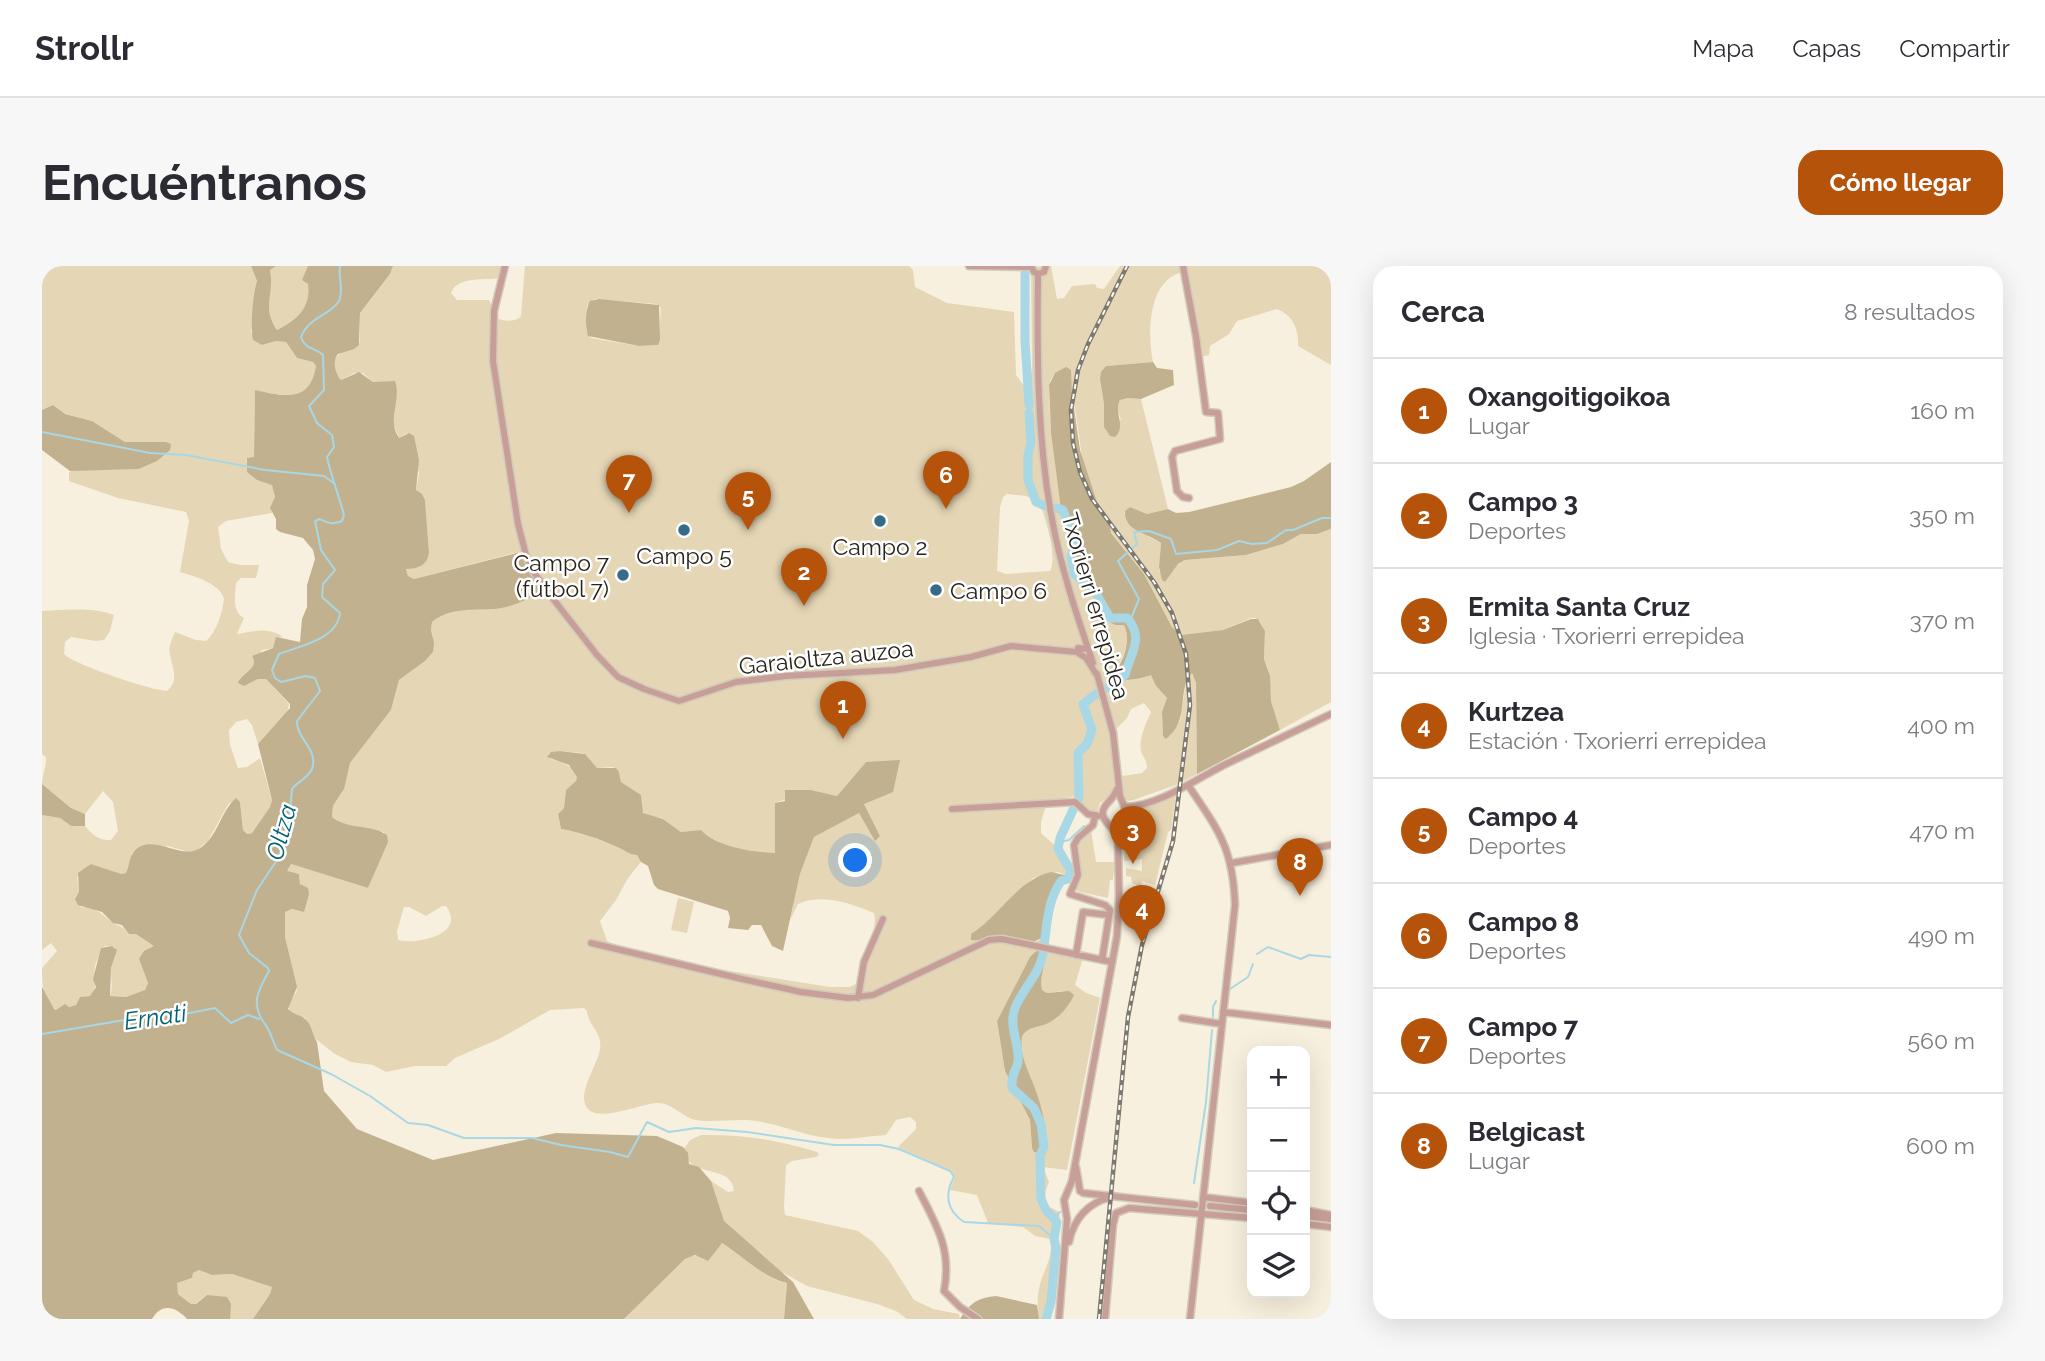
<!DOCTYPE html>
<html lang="es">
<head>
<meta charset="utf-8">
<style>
  :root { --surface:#fff; --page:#f7f7f7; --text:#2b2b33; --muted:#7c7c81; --line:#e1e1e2; --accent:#b45309 }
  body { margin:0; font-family:Raleway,sans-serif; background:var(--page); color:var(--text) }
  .controls { position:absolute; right:21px; bottom:21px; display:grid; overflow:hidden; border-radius:14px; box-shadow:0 7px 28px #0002 }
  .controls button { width:63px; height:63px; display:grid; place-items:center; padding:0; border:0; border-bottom:2px solid var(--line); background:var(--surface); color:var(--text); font:35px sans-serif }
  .you { position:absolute; left:814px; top:595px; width:24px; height:24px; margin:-18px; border:5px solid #fff; border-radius:50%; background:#1a73e8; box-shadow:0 0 0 10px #1a73e833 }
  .badge { display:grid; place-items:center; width:46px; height:46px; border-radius:50%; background:var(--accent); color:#fff; font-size:23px; font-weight:700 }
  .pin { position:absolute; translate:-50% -58px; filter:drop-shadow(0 2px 4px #0008) }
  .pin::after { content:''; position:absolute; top:37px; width:24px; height:21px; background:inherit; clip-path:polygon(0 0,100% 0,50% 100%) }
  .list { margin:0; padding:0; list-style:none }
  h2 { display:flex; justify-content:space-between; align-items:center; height:91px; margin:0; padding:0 28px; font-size:30px }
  h2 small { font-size:23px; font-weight:400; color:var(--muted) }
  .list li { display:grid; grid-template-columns:46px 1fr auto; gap:21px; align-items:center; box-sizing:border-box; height:105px; padding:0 28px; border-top:2px solid var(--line) }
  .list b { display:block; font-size:26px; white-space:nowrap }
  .list p { margin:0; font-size:23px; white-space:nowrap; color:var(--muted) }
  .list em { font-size:23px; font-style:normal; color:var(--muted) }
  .icon { flex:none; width:38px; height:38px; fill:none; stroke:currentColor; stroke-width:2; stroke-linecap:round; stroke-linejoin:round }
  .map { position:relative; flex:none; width:1289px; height:1053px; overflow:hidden; border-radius:21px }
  header { display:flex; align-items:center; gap:42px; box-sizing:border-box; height:98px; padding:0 35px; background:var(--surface); border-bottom:2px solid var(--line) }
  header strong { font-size:33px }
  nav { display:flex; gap:38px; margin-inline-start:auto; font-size:24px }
  .intro { display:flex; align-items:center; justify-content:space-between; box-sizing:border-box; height:168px; padding:0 42px }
  h1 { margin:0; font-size:49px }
  .button { padding:18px 32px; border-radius:21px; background:var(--accent); color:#fff; font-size:24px; font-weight:700 }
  main { display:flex; gap:42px; padding:0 42px }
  aside { flex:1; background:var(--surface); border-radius:21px; box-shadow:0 7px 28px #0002 }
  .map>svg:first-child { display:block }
</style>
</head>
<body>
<header>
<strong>Strollr</strong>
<nav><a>Mapa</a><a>Capas</a><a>Compartir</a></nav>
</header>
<div class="intro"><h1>Encuéntranos</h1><a class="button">Cómo llegar</a></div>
<main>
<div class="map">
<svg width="1289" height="1053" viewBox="0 0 1289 1053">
  <rect width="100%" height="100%" fill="#f8f0de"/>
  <path fill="#e5d6b5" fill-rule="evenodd" d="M0,0H209L215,15C210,31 212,49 209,66L220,79L234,75L244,76L255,92L271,96L274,100C268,140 241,128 213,125L212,191L204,195L215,214L230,218L233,231L229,242L230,247L184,255L176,261L179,283L186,296L198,299H217L214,312H199L194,317C193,329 190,347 202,352L195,368C212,365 226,361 241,371L234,372L231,382L220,384L212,400L197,413L202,420L216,413H224L247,438L245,448L216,478L210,459L205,453L194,456L187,464L188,479L196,502L205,501L218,492L230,534L228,541L210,567L205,568L201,564L198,536L187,537L166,575L153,585L147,586L126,580L90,587L84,607L79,609L49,598L35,611L39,641C56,642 57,647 69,655C77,662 79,657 87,668H94L113,680L97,693L106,717L103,724L84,731L68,730C71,721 69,714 69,705C70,696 74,691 73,681L64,680L59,682C58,688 55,694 53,700C51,713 57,720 48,730L38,731L34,739L14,744C0,733 0,718 0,702L15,685L9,677L0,684V549L18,552L29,560H43C51,569 57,575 69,574L76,565L71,536L61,525L43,548L29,542L0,518C0,508 5,501 4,491L0,488V345C23,344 50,341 72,349L68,365L62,374L54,375L29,371L23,376L22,388C33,399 108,424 125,425C138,414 130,402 128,388C126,381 130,373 133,366L154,374L164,375C175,365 180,348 182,333C179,318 152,310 138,306L147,255L144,246L76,232L27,215V206L33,204L97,203L115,195L93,177L83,176L50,155L23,148L11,139L0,144Z
    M234,0H266L261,14L266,18C269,43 255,54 235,64C219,40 233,30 228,4Z
    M351,0H465L458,12C443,15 416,9 409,27L415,34H447L455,52C462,56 474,56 479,50L483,0H867L871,4L873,21L905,37L972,46L974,109L983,121L987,116L990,102L989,1L1009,0L1015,33L1022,32L1030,20L1053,18L1055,22L1062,23L1078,0H1289V99L1256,80C1257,64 1251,49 1235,43L1195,55L1187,68L1168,80L1167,89L1159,91L1155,57L1141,6C1106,13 1105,68 1111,96L1064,100C1054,113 1061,124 1062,138C1062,146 1062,153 1062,161L1079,154L1075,141L1078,134L1086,132L1099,133L1126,243L1105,248L1088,241L1082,247L1097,266L1119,277L1117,304L1123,316L1134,300L1143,294L1204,289L1241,278L1259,268H1275L1289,263V436L1238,464L1229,435L1227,406L1222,393L1223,366L1218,355L1213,352H1209L1181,364L1139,369L1130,361L1102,308L1069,267L1068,259L1055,236L1041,198L1030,121L1013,107L1008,115L1007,131L1009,167L1020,252L1032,286L1052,330L1072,350L1077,359H1082C1088,371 1084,386 1077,398C1075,404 1069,407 1066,412L1071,417C1084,413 1097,415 1109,408L1114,420L1125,432L1120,446L1121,469L1128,470L1138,455L1144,417L1149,406L1154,417L1155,508L1134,519L1091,534L1086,535L1073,526L1058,537L1055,547C1044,545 1038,539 1038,529L1014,534L1004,539L999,556V567C1013,581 1029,586 1027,610L1016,606L991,612L947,655L928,670L936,675L991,677L1003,671V682L985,697L955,755L963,805L988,854L990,882L1002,857C997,831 977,796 980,771L986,763L1014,753L1026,739L1021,725L1005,727L1000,724C997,711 1004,697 1003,683L1041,692L1033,719L1044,727L1058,732L1025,904L1001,901L1007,916L1001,932L1004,939L1017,946C1019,954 1016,960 1015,968C1013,997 1014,1025 1007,1053H997C995,1041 995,1030 998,1018C1002,1004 1012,989 1008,973L993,970L981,961L946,957L935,929L908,924L913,911L909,905L856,881L874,863V856L868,851L854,854L844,869C825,870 804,875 786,872C760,869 737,858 714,855C696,852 666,858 650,853C637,848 631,838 617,837C601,836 559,857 546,843C533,829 556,799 558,783C561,766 546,760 545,745L542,742L508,744L457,773L413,792L404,800H373L344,806L331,799L309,796L293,788L271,771L263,752L248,746L246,739L255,725L243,671V646L250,643L262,646L257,608L244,606L249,598L326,622L341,586L342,566L302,559L290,551L291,540L300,527L308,497L349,444L357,414L383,395L391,372L389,364L390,356C406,343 429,343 448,343C462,344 493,331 503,321L472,287L372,313L366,310L364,302C376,304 386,298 387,286L383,234L374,225L377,207L365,167L357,172L351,157L353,116H331L321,107H312L299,114C281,92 301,85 318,77V47L348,8ZM553,33L615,38L619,42L616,79L597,80L549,72L544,65L545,40ZM965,228L984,230L998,237C1003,252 1016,291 1008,305L964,308L955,305L958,241L961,231ZM1102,437L1109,446C1105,455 1096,473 1099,485C1101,492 1105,493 1105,502L1100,507L1081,510L1079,508L1075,462L1085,452L1089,443ZM518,485L541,487L555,502L571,501L577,506L579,516C592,527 601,524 600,544L603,549L620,552L639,566L659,564C675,582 711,586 733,587V537L769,524L795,530L824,496L822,538L838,570L833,574L817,547L772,571L758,608L748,654L756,638C779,627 809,637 832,647C836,664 822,699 816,717L808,721H788L650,699L588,686L565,675L558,655L574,634L586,612L599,596L595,589C587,589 583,584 575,581C557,574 538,566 519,563L516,548L522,542L524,524C527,522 530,520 533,516C543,503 516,495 508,493L507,487ZM400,640H404C425,668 375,679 356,674L355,665L362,641H367L384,650Z
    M1134,529L1129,564L1126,566L1113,619L1100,615L1099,621L1090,617L1089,611L1084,610V602L1100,605V593L1082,595L1081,562L1091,545Z
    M1049,564L1054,596H1073L1071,614H1068L1066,632L1034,625L1038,608L1034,583L1036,576Z
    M636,632L652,636L645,667L629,664Z
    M659,869C699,868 737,874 775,886L777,889L774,891L750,895L744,899L742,941L743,949L816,965L831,976L846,993L872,1034L891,1043L917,1048L918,1053H865L854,1045L835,1038L765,1020L738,1005L719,987L601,900L669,915L686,926L692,925C690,900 657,910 646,894C645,892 643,884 642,883L648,874Z
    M680,977C702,991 719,1010 745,1017L742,1053H582L643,993L649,990H657Z
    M157,1004L170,1009L190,1008L230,1021L228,1028L211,1053H188V1050L165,1029L153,1038H149L136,1028L134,1017L150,1012L151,1007Z"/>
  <path fill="#c2b18e" d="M209,0H234L228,4C233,30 219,40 235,64C255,54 269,42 266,18L260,14L266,0H351L348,8L318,47L317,79L312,83L296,88C290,95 293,107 299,114L317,106L331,116L353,115C360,135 344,153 357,172L367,167L372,170L377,194L374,224L380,228L383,234L387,286C386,299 376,303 364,303L366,310L372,313L475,287L482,291L501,322C491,333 465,343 450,343C429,344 407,342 390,356L389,364L392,377L391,386L383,395L357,414L349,444L308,497L302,523L291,540L290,551C306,564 329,558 345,569L346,576L326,622L249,598L245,605L257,608L258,618L266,622L267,628L262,646L250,643L243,646V671L255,721L246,743C252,749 258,748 263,753C270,758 270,769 275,776L282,825L315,863L391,894L514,867L615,870L641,881L646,887L647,898L657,901L669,915L682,955L751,1016L772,1053H742L745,1017C719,1010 702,991 680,977L666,995L653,989L643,993L582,1053H211L228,1028L230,1021L190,1008L170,1009L157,1004L151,1007L150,1012L135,1017L136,1028L149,1038H154L165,1029L185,1031L189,1038L188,1053H145C134,1041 120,1036 110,1053H0V721L12,743L14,744L23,738L27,741L34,739L38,731L48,730L54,721L51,713L59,682L70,680L75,684L69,702L68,730L84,731L103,724L106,717L97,693L102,685L112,680L94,668H87L80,659L71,657L60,646L36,639L33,633L37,626L36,607L49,598L79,608L84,607C87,601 87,592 91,587C106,565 137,592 154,584C175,576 178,545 194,532L198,536L201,564L205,568L210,567L228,541L230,534L216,478L248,442V438L224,413H216L202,420L196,417C200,406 218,403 210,390L231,382L234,371L258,376L260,353L265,341V319L273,293L271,284L261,272L238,266L234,263V253L228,242L233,231L230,219L215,214L205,206V192L212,191L213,124C241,130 268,138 274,100L271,96L255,92L244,76L234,75L220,79L211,74C208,62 211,26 215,15Z
    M557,33L617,39L618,74L616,79L597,80L546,70C543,60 543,44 548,35Z
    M1111,96L1115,102L1131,104L1132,119L1099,133L1086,132L1078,134C1071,147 1085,159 1073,171L1068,170L1062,161V138L1058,113L1059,106L1064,100Z
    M1024,101L1029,104L1030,128L1038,184L1055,236L1068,259L1069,267L1102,308L1130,361L1139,369L1181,364L1209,353H1216L1223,365L1222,393L1228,410L1229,435L1238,464L1155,508L1154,417L1150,407C1134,424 1149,454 1124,473L1121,470L1120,446L1125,432L1114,420L1109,409C1097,414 1084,413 1071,417L1066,414C1068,406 1073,406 1077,400C1084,388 1088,371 1082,359H1074L1069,357L1072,349L1052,330L1032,286L1020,252L1009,167L1007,119L1013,107Z
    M11,139L23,148L50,155L83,176H124L129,178L128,184L115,195L97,203L28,205L0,184V144Z
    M1289,196V263L1275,268H1259L1241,278L1204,289L1143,294L1136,298L1123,316L1120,314L1117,301L1119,277C1106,267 1082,266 1083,245L1088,241L1105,248L1126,243L1134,247L1147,246L1249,221L1262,215Z
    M518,485L543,488L555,502H574L577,506L579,516L599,529L601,547L621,553L639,566L659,564C674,581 711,586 733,587V537L743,535V524H769L795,530L824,496L858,494L851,526L822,538L838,570L833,575L817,547L772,571L758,608L741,685L730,680L719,659H710L706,664L686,662L688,652L686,645L616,623L612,619L606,600L599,596L595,589C587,589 583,584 575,581C557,573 538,566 519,563L516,548L522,542L524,524L534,515L535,511L527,499L505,491L509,486Z
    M0,518L29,542L43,548V560H29L18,552L0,549Z
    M1009,606L1027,610L1008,635L1003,671L980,680L958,675L929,674V668C958,650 975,614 1009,606Z
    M1003,682C1005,697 997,710 1000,724L1005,727L1027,725L1032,729C1027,740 1017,753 1004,758C994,762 986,760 980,771C978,788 984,800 990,815C999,836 1005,860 1004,882L997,887L992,886L990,882L988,854L963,805L955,755L988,691L993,686Z
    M954,1030L995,1039L997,1053H918C926,1038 937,1031 954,1030Z"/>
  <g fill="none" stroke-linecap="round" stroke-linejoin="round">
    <path stroke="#a8d7e5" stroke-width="2" d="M298,0C296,11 302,24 297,35C289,49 266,51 259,71C263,84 273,81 281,89L282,124L267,140L275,157L290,169L292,181L285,191C289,210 297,230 302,249L300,255C291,259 285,257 278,253L273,255L279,284L293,304L281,318L280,331L298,347C295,374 257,380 237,388L230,404L233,412L239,416L264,410L273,412L278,425L255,455C254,472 277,484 270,503C266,512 255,516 250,523L248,546L237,591L215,624L197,669L207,687L226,702L227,705C216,725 208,738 223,758C228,764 231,776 235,784L289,808L328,830L366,857L386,859L422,872H490L519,879L568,886L586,891L605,856L627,866L654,862L705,866L792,879H838L857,883L908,905L912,911C902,929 905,945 922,956L997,960L1012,973
      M0,166L108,187L144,189L223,204L282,210L293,218
      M1088,355L1097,333L1076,295L1095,278L1092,266L1107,265L1129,273L1134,288L1175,284L1197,275L1210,278L1225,277L1244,264H1251L1280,252H1289
      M1018,576L1027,574L1042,560
      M1215,688L1226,681L1259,693L1267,689L1289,691
      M1188,723L1206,711L1211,698
      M1171,751V741L1174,735
      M0,768L106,750L143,748L173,742L189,757L206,749L217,753
      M1152,917L1164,836L1170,764
      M1012,952L1018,946"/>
    <path stroke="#a8d7e5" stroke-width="9" d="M983,8V74L987,139
      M987,147L989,177L986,189V214L994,236L1003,240
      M1015,242L1021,244L1034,279L1029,290L1032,308L1052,324L1068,352H1085C1103,372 1088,388 1083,409L1065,422
      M1004,1053L1009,1036L1014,982L1012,973L1015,956L1004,944L999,933L998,889L1002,881L999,858L992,842L970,822C969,807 974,806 976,796C978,778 966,761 973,742C980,724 997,709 1001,688C1005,663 1004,637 1019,615L1026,613L1029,605L1016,583L1018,572L1037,531L1036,487L1045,478L1050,464L1041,438L1054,428"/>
    <defs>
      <path id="minor" d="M463,0L452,45L451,95L476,258L484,289L489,302L508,329L555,389L576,411L602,423L637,435L694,416L744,410L853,404L929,391L969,380L1035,386L1044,392L1056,411
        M927,0L989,1
        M989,0L992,6L996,8C995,89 995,173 1010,253C1019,303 1035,350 1051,397
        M1141,0L1154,70L1164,146L1176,147L1178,173L1133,185L1130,191L1135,225L1141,231L1147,232
        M996,8L1002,6L1004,0
        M1036,382L1046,383
        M1055,408L1071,467L1078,530L1085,547L1080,561L1076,582
        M1146,519C1177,565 1191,582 1193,639L1148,1053
        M1083,541C1116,540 1153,514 1182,499C1217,482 1253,465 1289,448
        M910,543L1033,536L1046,548L1057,550
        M1053,550L1051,559L1036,572L1032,579L1036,609L1028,628L1063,639L1068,644L1060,694
        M1190,597L1289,579
        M549,677L700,713L759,726L806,732L831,729L947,674L960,673L1070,696
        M1034,689L1041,646L1067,649
        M816,732L822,696L841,653
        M1181,746L1289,759
        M1140,752L1180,758
        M1034,901L1038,925
        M877,925C895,960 910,984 902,1025L918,1041L936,1053
        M1041,927L1153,939
        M1161,931L1210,937
        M1168,940L1210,944
        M1263,944L1289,949
        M1263,950L1289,953
        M1263,958L1289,961
        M1027,976C1032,952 1046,937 1069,931
        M1017,1053L1025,953L1022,934L1030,915L1075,670L1077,631L1076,572C1073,562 1056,554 1062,542C1066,534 1070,536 1075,523
        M1063,1053L1071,959L1074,947L1087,942L1210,952"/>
    </defs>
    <use href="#minor" stroke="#d2cbbb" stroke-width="9"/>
    <use href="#minor" stroke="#c89f98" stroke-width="6"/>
    <defs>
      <path id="rail" d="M1057,1053L1086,751L1100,679L1131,575L1148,439L1144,388L1130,347L1112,316L1050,233L1038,206L1031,177L1029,144L1036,104L1046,78L1085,0"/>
    </defs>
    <use href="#rail" stroke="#7e796e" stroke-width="4.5"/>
    <use href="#rail" stroke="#fff" stroke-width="2" stroke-dasharray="5" stroke-linecap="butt"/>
  </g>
  <g fill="#366b87" stroke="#fff" stroke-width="2.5">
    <circle cx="838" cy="255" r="7"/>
    <circle cx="642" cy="264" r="7"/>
    <circle cx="581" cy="309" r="7"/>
    <circle cx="894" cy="324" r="7"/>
  </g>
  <g text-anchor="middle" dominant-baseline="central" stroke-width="5" stroke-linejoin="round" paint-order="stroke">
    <g font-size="23" fill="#27241d" stroke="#fff">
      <text x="838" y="280">Campo 2</text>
      <text x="642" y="289">Campo 5</text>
      <text x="567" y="296" text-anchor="end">Campo 7<tspan x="567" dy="26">(fútbol 7)</tspan></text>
      <text x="908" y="324" text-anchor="start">Campo 6</text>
    </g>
    <g font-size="23" fill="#27241d" stroke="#fff">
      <text transform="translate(1054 340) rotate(74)">Txorierri errepidea</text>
      <text transform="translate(784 391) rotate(-6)">Garaioltza auzoa</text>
    </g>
    <g font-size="24" font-style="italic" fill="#006275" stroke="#fff">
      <text transform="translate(239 566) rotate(-75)">Oltza</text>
      <text transform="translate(113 751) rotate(-8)">Ernati</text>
    </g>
  </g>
</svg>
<div class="controls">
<button>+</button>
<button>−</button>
<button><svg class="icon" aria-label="locate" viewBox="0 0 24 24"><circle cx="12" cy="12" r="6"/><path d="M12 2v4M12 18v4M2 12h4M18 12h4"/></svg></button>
<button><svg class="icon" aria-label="layers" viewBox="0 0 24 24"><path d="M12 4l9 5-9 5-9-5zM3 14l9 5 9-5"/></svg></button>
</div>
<div class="you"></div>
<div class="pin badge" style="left:801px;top:473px">1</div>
<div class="pin badge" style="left:762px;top:340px">2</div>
<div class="pin badge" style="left:1091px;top:598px">3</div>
<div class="pin badge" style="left:1100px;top:677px">4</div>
<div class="pin badge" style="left:706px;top:264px">5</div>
<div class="pin badge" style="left:904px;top:243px">6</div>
<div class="pin badge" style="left:587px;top:247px">7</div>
<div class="pin badge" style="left:1258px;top:630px">8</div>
</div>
<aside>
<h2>Cerca<small>8 resultados</small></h2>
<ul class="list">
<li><span class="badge">1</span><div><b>Oxangoitigoikoa</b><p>Lugar</p></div><em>160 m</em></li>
<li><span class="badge">2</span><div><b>Campo 3</b><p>Deportes</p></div><em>350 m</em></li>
<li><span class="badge">3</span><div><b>Ermita Santa Cruz</b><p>Iglesia · Txorierri errepidea</p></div><em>370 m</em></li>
<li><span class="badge">4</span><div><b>Kurtzea</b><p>Estación · Txorierri errepidea</p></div><em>400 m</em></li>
<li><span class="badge">5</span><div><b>Campo 4</b><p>Deportes</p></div><em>470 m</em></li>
<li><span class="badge">6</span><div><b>Campo 8</b><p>Deportes</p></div><em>490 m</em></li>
<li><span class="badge">7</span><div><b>Campo 7</b><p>Deportes</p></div><em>560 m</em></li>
<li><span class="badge">8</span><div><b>Belgicast</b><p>Lugar</p></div><em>600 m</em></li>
</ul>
</aside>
</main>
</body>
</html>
